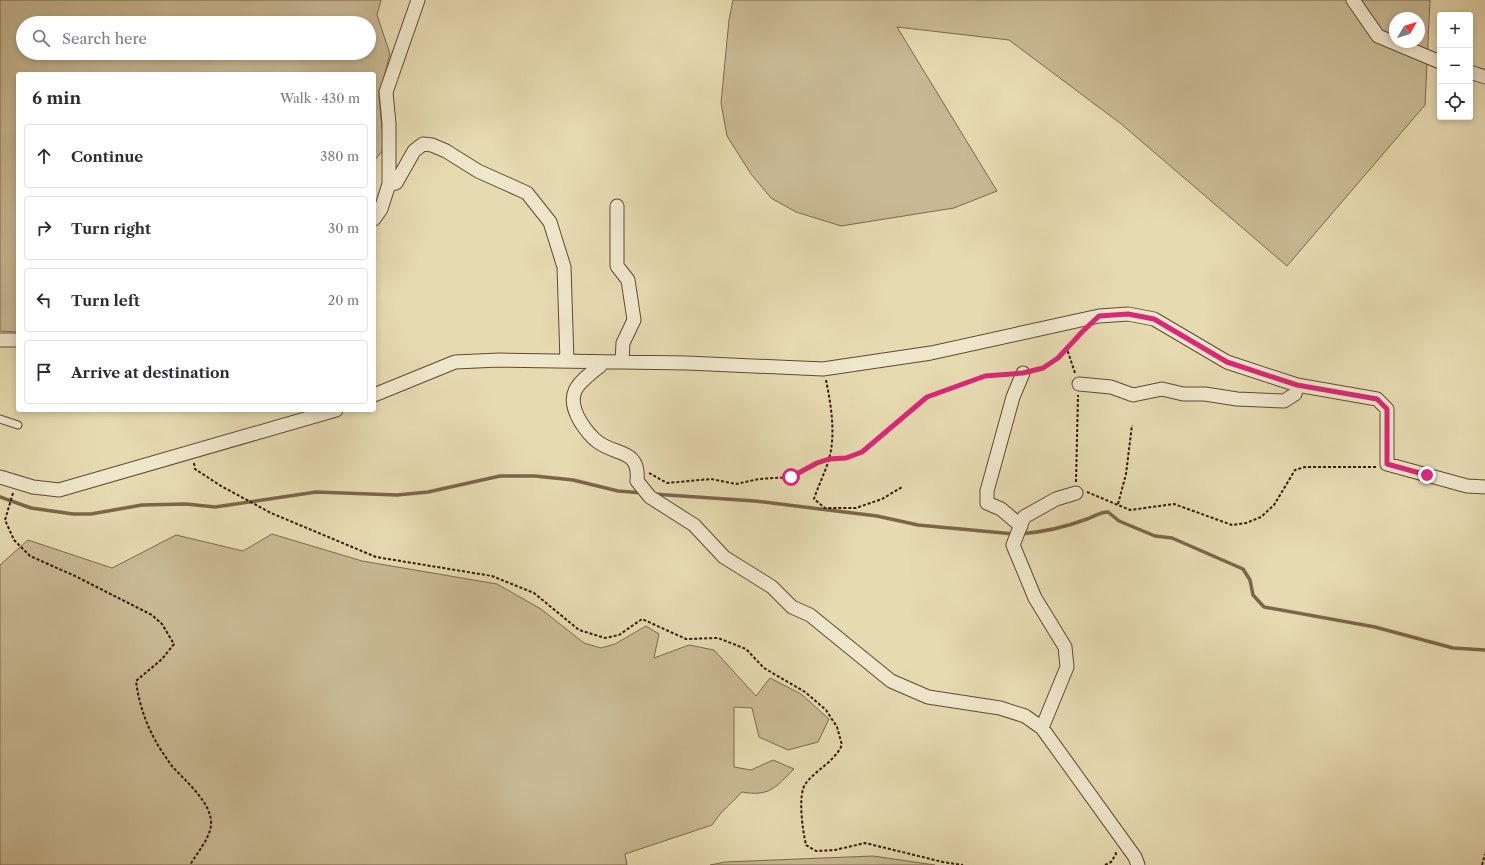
<!DOCTYPE html>
<html lang="en">
<head>
<meta charset="utf-8">
<style>
  :root { --surface:#fff; --page:#f7f7f7; --text:#2b2b33; --muted:#7c7c81; --line:#e1e1e2 }
  body { margin:0; font-family:"Libre Caslon Text",serif; background:var(--page); color:var(--text) }
  .controls { position:absolute; right:12px; top:12px; display:grid; overflow:hidden; border-radius:4px; box-shadow:0 2px 6px #0003 }
  .controls button { width:36px; height:36px; display:grid; place-items:center; padding:0; border:0; border-bottom:1px solid var(--line); background:var(--surface); color:var(--text); font:20px sans-serif }
  .compass { position:absolute; left:1389px; top:12px; width:36px; height:36px; border-radius:50%; background:var(--surface); box-shadow:0 2px 6px #0003; rotate:51deg }
  .stop { position:absolute; width:12px; height:12px; margin:-9px; border:3px solid #db2777; border-radius:50%; background:#fff }
  .stop.end { background:#db2777; border-color:#fff; box-shadow:0 1px 4px #0008 }
  .list { margin:0; padding:0; list-style:none }
  h2 { display:flex; justify-content:space-between; align-items:center; height:52px; margin:0; padding:0 16px; font-size:17px }
  h2 small { font-size:13px; font-weight:400; color:var(--muted) }
  .list li { display:grid; grid-template-columns:26px 1fr auto; gap:12px; align-items:center; box-sizing:border-box; height:64px; margin:0 8px 8px; padding:0 8px; border:1px solid var(--line); border-radius:4px }
  .list b { display:block; font-size:15px; white-space:nowrap }
  .list em { font-size:13px; font-style:normal; color:var(--muted) }
  .icon { flex:none; width:22px; height:22px; fill:none; stroke:currentColor; stroke-width:2; stroke-linecap:round; stroke-linejoin:round }
  .map { position:relative; flex:none; width:1485px; height:865px; overflow:hidden }
  .search { position:absolute; background:var(--surface); box-shadow:0 2px 6px #0003; left:16px; top:16px; width:360px; height:44px; display:flex; align-items:center; gap:10px; box-sizing:border-box; padding:0 14px; border-radius:22px; color:var(--muted); font-size:15px }
  .panel { position:absolute; background:var(--surface); box-shadow:0 2px 6px #0003; left:16px; top:72px; width:360px; height:340px; border-radius:4px }
  .map>svg:first-child { display:block }
</style>
</head>
<body>
<div class="map">
<svg width="1485" height="865" viewBox="0 0 1485 865">
  <rect width="100%" height="100%" fill="#e6dab1"/>
  <filter id="stains"><feTurbulence type="fractalNoise" baseFrequency=".005" numOctaves="4"/><feColorMatrix values="0 0 0 0 .2 0 0 0 0 .09 0 0 0 0 .02 0 0 0 .5 -.17"/></filter>
  <radialGradient id="worn" r=".72"><stop offset=".6" stop-color="#630" stop-opacity="0"/><stop offset="1" stop-color="#630" stop-opacity=".3"/></radialGradient>
  <path fill="#c8b994" stroke="#7f684e" fill-rule="evenodd" d="M0,0H381L377,15L390,54L379,96L384,149L374,161V74H18V332L0,331ZM23,23H369V53H23Z
    M733,0H1430L1425,105L1287,266L1120,123L1009,40L897,27L997,191L954,208L841,226L796,212L771,198L751,174L727,136L721,103L729,20ZM1395,18H1419V42H1395Z
    M272,534L362,561L497,584L541,609L584,643L601,648L615,644L646,626L659,634L654,658L689,645L714,650L756,696L770,678L801,694L829,719L818,742L788,750L759,737L752,708L734,707V767L751,770L773,760L794,769C776,787 770,797 742,792L720,814L712,825L625,854L627,865H0V565L28,540L112,568L176,535L243,551Z
    M873,856L935,865H710L725,862Z"/>
  <g fill="none" stroke-linecap="round" stroke-linejoin="round">
    <path stroke="#7c654a" stroke-width="3.5" d="M653,494L755,501L877,516L918,525L1014,534
      M0,497L31,508L73,514H91L142,505L186,504L215,507L316,492L397,495L428,492L500,476H535L573,480L618,491L643,493
      M1020,534C1043,532 1066,527 1087,519C1095,516 1100,512 1108,512L1119,521L1155,536L1172,538L1243,569L1250,580L1253,595L1264,607L1375,627L1453,648L1485,650"/>
    <defs>
      <path id="service" d="M0,419L18,425"/>
      <path id="minor" d="M1353,0L1378,36L1440,62
        M1470,72L1485,77
        M389,184L396,183L414,151L423,144L432,145L446,151L478,171L527,193L550,222L564,267L567,361
        M617,206V266L628,280L634,320L623,343L622,362
        M374,219L381,209L389,184V124L386,92L418,0
        M0,340H18
        M600,362V366C578,383 564,393 580,421C585,429 591,437 598,442C617,456 640,449 637,481L650,497L694,525L724,557L772,587L792,607L810,615L891,681L928,697L1000,708L1025,716L1042,728L1135,857L1138,865
        M1079,384L1111,387L1133,395L1162,389L1183,394H1205L1237,399L1284,401L1295,394L1297,385
        M374,395L455,362L499,360L687,363L823,369L931,353L1099,316L1128,314L1154,319L1227,362L1297,385L1377,399L1387,409V464L1467,486L1485,487
        M0,477L33,487L59,490L336,410
        M1021,526L1001,509L987,503V491L1013,397L1023,373
        M1042,728L1067,667L1065,647L1035,598L1013,545L1024,517L1056,499L1076,493"/>
    </defs>
    <use href="#service" stroke="#624832" stroke-width="9"/>
    <use href="#minor" stroke="#624832" stroke-width="15"/>
    <path stroke="#361807" stroke-width="2" stroke-dasharray="3 2" stroke-linecap="butt" d="M1034,370C1047,367 1057,359 1067,349
      M1075,373L1067,349L1082,332
      M826,380C831,405 836,434 829,459C825,473 818,486 814,499L825,508H856L882,499L902,487
      M194,463L195,469L221,486L271,513L376,557L492,576L534,593L579,630L605,638L619,635L642,619L686,639L718,638L746,649L764,668L805,692L826,710L837,727L842,745C834,762 817,769 806,783C797,794 803,832 806,845L816,851L835,850L865,843L943,862L963,865
      M649,473L667,483L711,479L736,484L759,479L791,477L817,463L829,459L846,458L862,452L927,397L985,376L1010,374
      M1076,482L1078,395
      M1087,492L1130,510L1174,504L1232,525L1246,523L1261,517L1274,505L1295,470L1305,467H1376
      M13,493L5,520L14,540L30,556L75,576L152,615L162,624L174,644L162,659L136,681C139,705 147,727 159,747C163,753 167,759 171,765C184,780 213,803 211,825C210,838 197,853 190,865
      M1118,504L1126,474L1132,425
      M1105,865L1111,862L1116,854L1115,851
      M1482,865L1485,854"/>
    <use href="#service" stroke="#efe7cc" stroke-width="7"/>
    <use href="#minor" stroke="#efe7cc" stroke-width="13"/>
  </g>
  <g fill="none" stroke-linecap="round" stroke-linejoin="round">
    <path stroke="#db2777" stroke-width="5" d="M791,477L817,463L829,459L846,458L862,452L927,397L985,376L1023,373L1043,368L1058,358L1083,331L1099,316L1128,314L1154,319L1227,362L1297,385L1377,399L1387,409V464L1427,475"/>
  </g>
  <rect width="100%" height="100%" filter="url(#stains)"/>
  <rect width="100%" height="100%" fill="url(#worn)"/>
</svg>
<div class="controls">
<button>+</button>
<button>−</button>
<button><svg class="icon" aria-label="locate" viewBox="0 0 24 24"><circle cx="12" cy="12" r="6"/><path d="M12 2v4M12 18v4M2 12h4M18 12h4"/></svg></button>
</div>
<svg class="compass" viewBox="-18 -18 36 36"><path d="M0-13l5 13h-10z" fill="#e53935"/><path d="M0 13l5-13h-10z" fill="#7c7c81"/></svg>
<div class="stop" style="left:791px;top:477px"></div>
<div class="stop end" style="left:1427px;top:475px"></div>
<div class="search"><svg class="icon" aria-label="search" viewBox="0 0 24 24"><circle cx="10" cy="10" r="6"/><path d="M15 15l6 6"/></svg>Search here</div>
<section class="panel">
<h2>6 min<small>Walk · 430 m</small></h2>
<ul class="list">
<li><svg class="icon" aria-label="ahead" viewBox="0 0 24 24"><path d="M12 20V5M6 11l6-6 6 6"/></svg><div><b>Continue</b></div><em>380 m</em></li>
<li><svg class="icon" aria-label="right" viewBox="0 0 24 24"><path d="M7 20v-9h11M14 6l5 5-5 5"/></svg><div><b>Turn right</b></div><em>30 m</em></li>
<li><svg class="icon" aria-label="left" viewBox="0 0 24 24"><path d="M17 20v-9H6M10 6l-5 5 5 5"/></svg><div><b>Turn left</b></div><em>20 m</em></li>
<li><svg class="icon" aria-label="arrive" viewBox="0 0 24 24"><path d="M6 21V4h12l-3 4 3 4H6"/></svg><div><b>Arrive at destination</b></div></li>
</ul>
</section>
</div>
</body>
</html>
